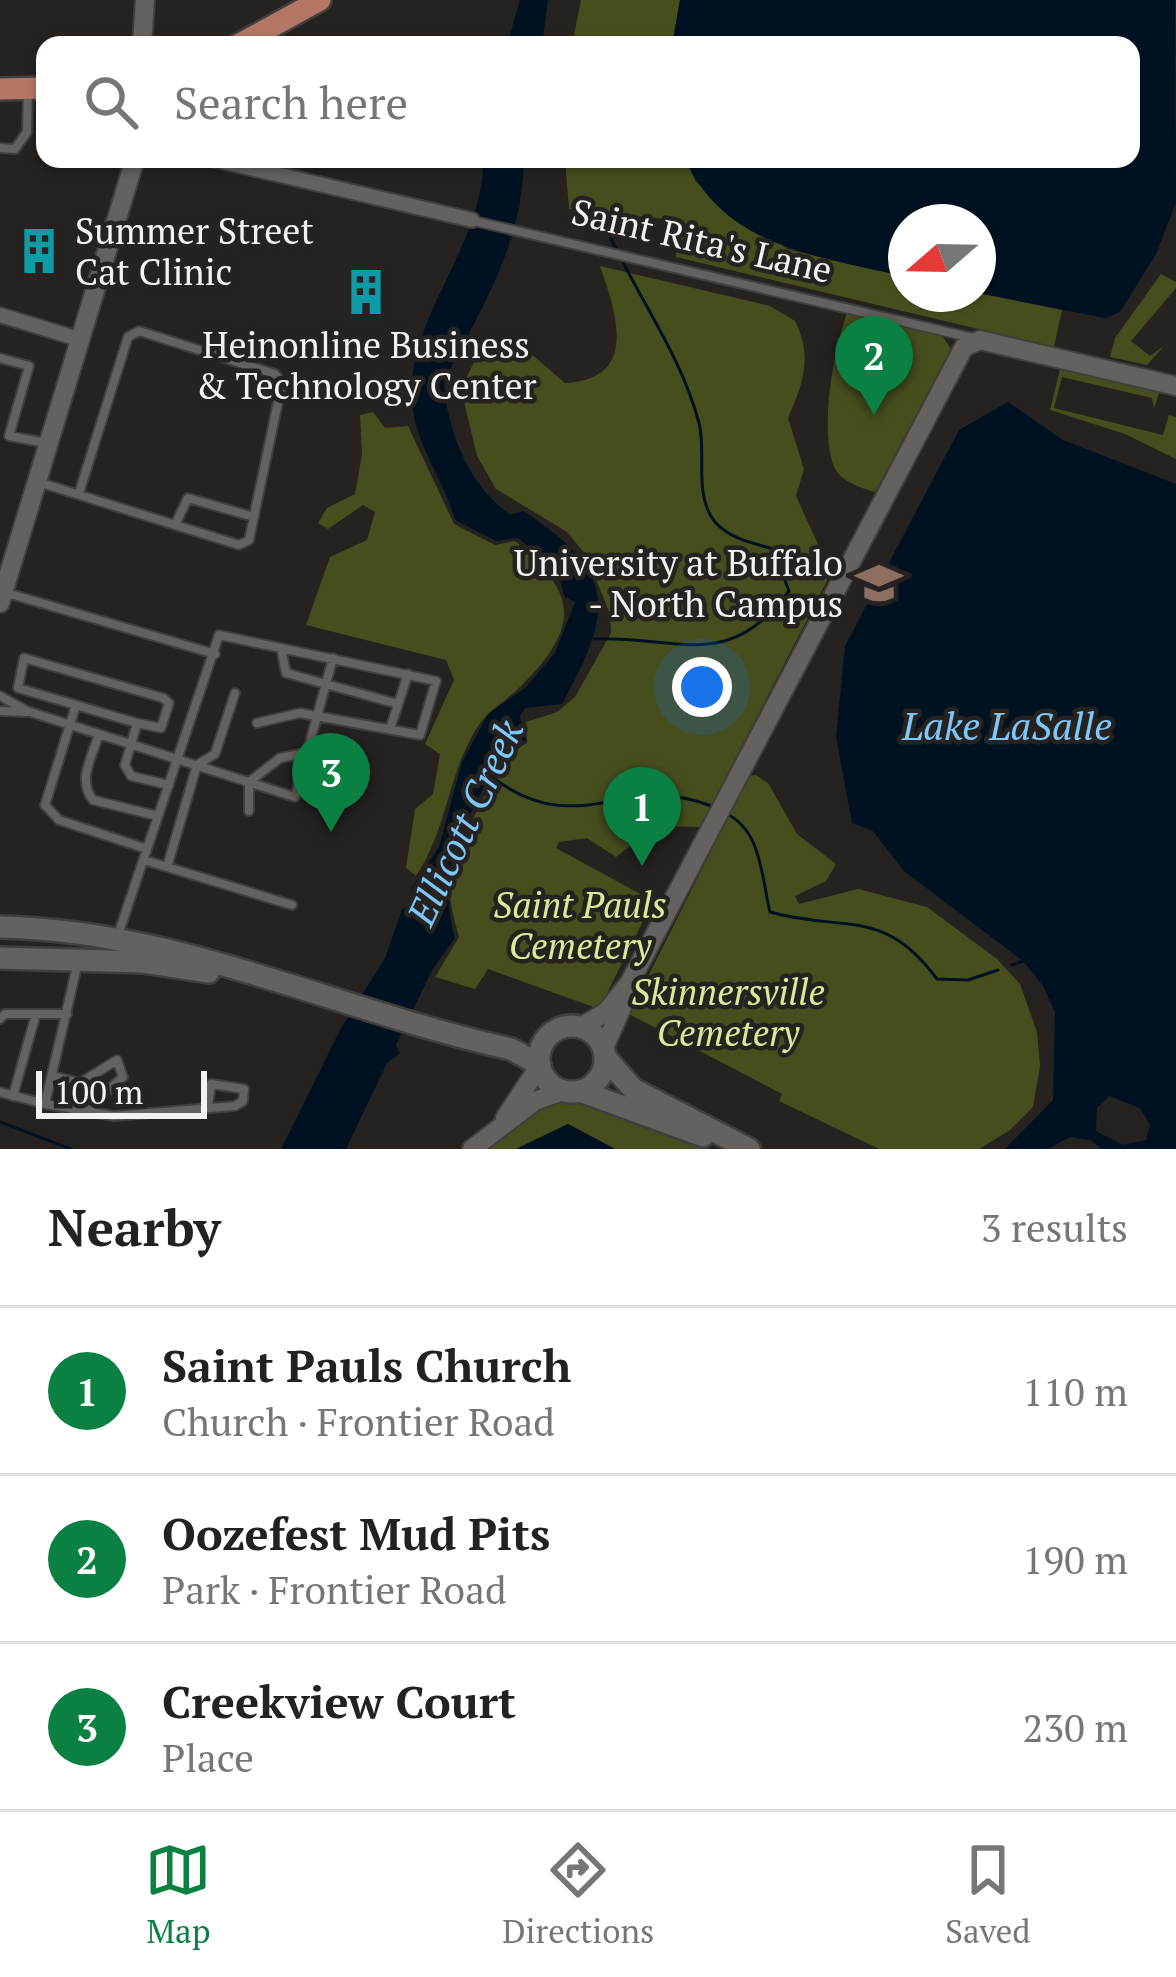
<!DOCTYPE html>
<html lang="en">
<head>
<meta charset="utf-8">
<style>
  :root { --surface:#fff; --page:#f6f6f6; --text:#222; --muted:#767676; --line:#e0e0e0; --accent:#0b8043 }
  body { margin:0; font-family:"PT Serif",serif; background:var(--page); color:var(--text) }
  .compass { position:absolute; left:888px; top:204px; width:108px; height:108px; border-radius:50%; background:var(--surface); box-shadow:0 3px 9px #0004; rotate:250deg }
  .scale { position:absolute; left:36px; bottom:30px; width:171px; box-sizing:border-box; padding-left:12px; border:6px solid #f4f2f0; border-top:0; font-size:33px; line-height:42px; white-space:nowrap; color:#f4f2f0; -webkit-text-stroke:9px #252220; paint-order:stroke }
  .you { position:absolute; left:702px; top:687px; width:42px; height:42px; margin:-30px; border:9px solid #fff; border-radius:50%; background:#1a73e8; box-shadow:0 0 0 18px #1a73e833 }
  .badge { display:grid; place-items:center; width:78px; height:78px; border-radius:50%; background:var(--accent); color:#fff; font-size:39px; font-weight:700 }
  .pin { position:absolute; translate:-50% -99px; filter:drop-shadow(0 3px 6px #0008) }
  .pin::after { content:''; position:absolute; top:63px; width:42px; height:36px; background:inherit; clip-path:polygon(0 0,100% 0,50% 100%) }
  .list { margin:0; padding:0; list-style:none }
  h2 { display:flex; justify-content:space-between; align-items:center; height:156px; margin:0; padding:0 48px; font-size:51px }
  h2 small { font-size:39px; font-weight:400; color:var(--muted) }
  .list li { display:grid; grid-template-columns:78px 1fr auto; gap:36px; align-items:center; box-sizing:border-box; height:168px; padding:0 48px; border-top:3px solid var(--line) }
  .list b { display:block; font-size:45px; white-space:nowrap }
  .list p { margin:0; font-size:39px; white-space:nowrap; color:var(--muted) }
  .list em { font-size:39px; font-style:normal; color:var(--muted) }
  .icon { flex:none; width:66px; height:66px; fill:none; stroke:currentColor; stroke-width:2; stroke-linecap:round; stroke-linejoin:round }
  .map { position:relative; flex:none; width:1176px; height:1149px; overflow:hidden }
  .search { position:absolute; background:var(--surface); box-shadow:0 3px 9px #0004; left:36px; right:36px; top:36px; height:132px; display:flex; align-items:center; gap:30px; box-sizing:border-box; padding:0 42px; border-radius:24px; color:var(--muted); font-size:45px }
  .sheet { height:660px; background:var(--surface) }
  nav { display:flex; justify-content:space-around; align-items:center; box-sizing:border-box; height:168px; border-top:3px solid var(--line); background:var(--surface); font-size:33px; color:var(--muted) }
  nav a { display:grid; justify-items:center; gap:6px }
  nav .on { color:var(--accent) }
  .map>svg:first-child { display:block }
</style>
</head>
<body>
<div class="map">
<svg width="1176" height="1149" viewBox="0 0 1176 1149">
  <rect width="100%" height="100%" fill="#252220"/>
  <path fill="#474e1e" d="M581,0H680L672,45H572Z
    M565,159H685L696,182L787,249L906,277V294L978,293L1062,310L1054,347L676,257L677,232L665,219L569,209Z
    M600,266L770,306L795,321C813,357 803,384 788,418L804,469L796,496L821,551L827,581L700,827L655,826L616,857L587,838L559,842L556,848L653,901L599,1009L488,969L475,989L435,977L459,937C455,920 447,899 451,881C458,846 496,758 527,743L526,722L557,712L575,697L611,633L610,614L586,555L567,532L496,489L477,456L461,389L478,354L499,340L529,352L565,383C640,379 616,313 600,266Z
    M1161,274L1176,282V288L1131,341L1150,356L1164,346L1147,365L1110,357L1115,338Z
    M847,313L941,334L951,349L875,492C861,488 840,481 834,467C819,428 834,350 847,313Z
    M1061,365L1160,390L1154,409L1152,398L1062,377L1054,408L1163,435L1169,415L1176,417V459L1125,434L1050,410Z
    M373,412L385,428L408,426L454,524L495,545L515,541C576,592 582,625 522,685C500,707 487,708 471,738C447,783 445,833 416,876L406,868L415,809L433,794L440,754L425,744L454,680L446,660L306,625L330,557L367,540L375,512L363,505L328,529L318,523L327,508L355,494L362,455L360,415Z
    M756,775L768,783L797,834L836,864L826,881L795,896L799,904L858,889L927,907L997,959L1020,984L1037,1032L1040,1066L1033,1107L1010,1130L979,1149H879L779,1101L782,1094L629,1014L749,776Z
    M566,1096L578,1097L709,1149H615L568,1124L516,1149H486L543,1104Z"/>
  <path fill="#001222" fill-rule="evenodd" d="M520,0H548L542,45H507Z
    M680,0H1175L1176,203L1156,254L1120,312L1105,318L978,293V222H906V277C820,256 726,249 685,159H1131V45H672Z
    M483,159H524C522,246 483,305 444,381C446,430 470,488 511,515L523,511C619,573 613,611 562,704L525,708L520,716L526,740L505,746C473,814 433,861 455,938L432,970L396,1045L400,1053L387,1063L346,1149H281L341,1028L385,958L402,910L413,900L412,887L439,847L462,762L488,714L525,688L555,653L575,602L564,596L559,572L518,538L496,541L455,520C446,487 425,458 416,425C391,329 485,253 483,159Z
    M1008,402L1063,440L1176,484V1149H1102L1090,1140L1070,1137L1048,1149H1005L1053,1100L1055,1012L1043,986L1023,961L904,871L873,831L852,823L836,736L845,646L959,430ZM1109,1096L1140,1108L1150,1125L1146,1140L1123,1145L1096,1131L1097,1108Z
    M568,1124L615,1149H516Z"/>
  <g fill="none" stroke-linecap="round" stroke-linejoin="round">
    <path stroke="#001222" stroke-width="3" d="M594,639C678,636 729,673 789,591L773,549C753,543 730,539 715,522C693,495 707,453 699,423C680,351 633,291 604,223
      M492,777C577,842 626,772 711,806
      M725,813C762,830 761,876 770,912C845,933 883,906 937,979L968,980L998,970
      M1012,965L1023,961
      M0,1122L71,1149"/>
    <defs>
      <path id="service" d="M0,148L15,149L27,132L28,90
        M474,221L973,338
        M0,358L29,366L9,436L47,443
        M38,482L239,545L249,540L282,383L275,374L139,331L128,337L79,493
        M175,525L188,498L254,517
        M7,593L215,654
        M281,648L286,673L398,704
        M0,696L27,711L295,797L333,658
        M76,705L45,805L59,820L147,849
        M0,711L26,712
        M137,723L18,688L24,658L163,698L169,703L161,728L137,723L125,765L131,776L169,785
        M390,729L408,674
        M99,734C92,757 77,780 93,800L158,816
        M249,811V782L280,758L306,753
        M144,860L292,905
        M167,867L197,765L215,754L235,693
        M118,935L219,635L436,681L420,735L300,713L257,723
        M0,1019L5,1014H67
        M52,1076L80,1083L117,1060L123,1077L85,1111
        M0,1092L45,1104L77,966
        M13,1096L36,1014
        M45,1104L114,1116L235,1106L243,1101L244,1089L211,1084L208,1106"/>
      <path id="minor" d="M212,159L472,220
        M0,315L82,340"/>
      <path id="tertiary" d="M142,45L145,0
        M0,603L135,159
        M581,1027L606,1012L630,982L964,347L980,340L1176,386
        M604,1048L626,998
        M505,1118L540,1065
        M472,1149L535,1101L563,1091"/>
      <path id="secondary" d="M0,927C178,930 339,1011 511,1049L540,1065
        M0,958L143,962L209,972
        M539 1059a33 33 0 1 1 66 0a33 33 0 1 1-66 0Z
        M605,1057L633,1089L749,1149
        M580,1091L703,1136"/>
      <path id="primary" d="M238,45L320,0
        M0,89L45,88"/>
    </defs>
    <use href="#service" stroke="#413f3d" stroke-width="12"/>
    <use href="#minor" stroke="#413f3d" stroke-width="18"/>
    <use href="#tertiary" stroke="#413f3d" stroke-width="22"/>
    <use href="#secondary" stroke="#413f3d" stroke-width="26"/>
    <use href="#primary" stroke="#413f3d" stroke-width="26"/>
    <use href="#service" stroke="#64615e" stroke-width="8"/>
    <use href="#minor" stroke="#64615e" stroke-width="14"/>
    <use href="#tertiary" stroke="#64615e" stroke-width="18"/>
    <use href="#secondary" stroke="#64615e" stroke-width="21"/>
    <use href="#primary" stroke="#b47765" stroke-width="21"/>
  </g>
  <defs>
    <symbol id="building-bare" viewBox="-9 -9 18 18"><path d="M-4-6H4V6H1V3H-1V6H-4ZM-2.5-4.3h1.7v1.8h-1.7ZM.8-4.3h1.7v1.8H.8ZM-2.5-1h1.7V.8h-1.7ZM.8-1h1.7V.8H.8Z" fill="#0f9aa8" stroke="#252220" stroke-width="2.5" paint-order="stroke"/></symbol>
    <symbol id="university-bare" viewBox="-9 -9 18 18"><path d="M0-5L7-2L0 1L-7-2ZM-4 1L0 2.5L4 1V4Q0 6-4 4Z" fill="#8d6e63" stroke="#252220" stroke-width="2.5" paint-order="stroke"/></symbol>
  </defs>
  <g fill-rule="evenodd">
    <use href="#building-bare" x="6" y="218" width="66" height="66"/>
    <use href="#building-bare" x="333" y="259" width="66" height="66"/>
    <use href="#university-bare" x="846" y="550" width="66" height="66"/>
  </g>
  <g text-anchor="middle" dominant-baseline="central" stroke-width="9" stroke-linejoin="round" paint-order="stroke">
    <g font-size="36" fill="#f4f2f0" stroke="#252220" text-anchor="start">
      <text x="75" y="230">Summer Street<tspan x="75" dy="41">Cat Clinic</tspan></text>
      <text x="366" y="344" text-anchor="middle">Heinonline Business<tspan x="366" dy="41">&amp; Technology Center</tspan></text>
      <text x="843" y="562" text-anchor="end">University at Buffalo<tspan x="843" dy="41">- North Campus</tspan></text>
    </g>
    <g font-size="36" fill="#f4f2f0" stroke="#252220">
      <text transform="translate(702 240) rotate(13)">Saint Rita's Lane</text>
    </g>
    <g font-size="36" font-style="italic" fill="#dcea97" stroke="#252220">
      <text x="580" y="904">Saint Pauls<tspan x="580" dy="41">Cemetery</tspan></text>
      <text x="728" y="991">Skinnersville<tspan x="728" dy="41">Cemetery</tspan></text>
    </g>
    <g font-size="39" font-style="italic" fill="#7cc7fc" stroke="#252220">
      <text x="1007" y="725">Lake LaSalle</text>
      <text transform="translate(464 822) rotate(-65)">Ellicott Creek</text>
    </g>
  </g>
</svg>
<svg class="compass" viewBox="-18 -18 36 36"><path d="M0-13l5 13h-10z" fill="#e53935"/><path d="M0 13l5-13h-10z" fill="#767676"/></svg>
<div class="scale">100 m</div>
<div class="you"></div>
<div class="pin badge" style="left:642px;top:866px">1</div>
<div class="pin badge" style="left:874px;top:415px">2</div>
<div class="pin badge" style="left:331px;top:832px">3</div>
<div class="search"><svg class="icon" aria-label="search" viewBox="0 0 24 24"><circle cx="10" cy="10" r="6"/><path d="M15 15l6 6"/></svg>Search here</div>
</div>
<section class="sheet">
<h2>Nearby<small>3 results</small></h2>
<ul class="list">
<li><span class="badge">1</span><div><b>Saint Pauls Church</b><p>Church · Frontier Road</p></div><em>110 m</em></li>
<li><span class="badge">2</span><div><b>Oozefest Mud Pits</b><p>Park · Frontier Road</p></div><em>190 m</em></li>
<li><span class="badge">3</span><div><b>Creekview Court</b><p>Place</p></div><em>230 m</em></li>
</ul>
</section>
<nav>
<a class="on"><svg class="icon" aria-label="map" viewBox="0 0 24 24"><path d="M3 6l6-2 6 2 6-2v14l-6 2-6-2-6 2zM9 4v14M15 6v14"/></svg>Map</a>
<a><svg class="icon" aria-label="directions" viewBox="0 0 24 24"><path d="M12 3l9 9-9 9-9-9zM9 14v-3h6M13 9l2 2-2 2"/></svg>Directions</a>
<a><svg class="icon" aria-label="saved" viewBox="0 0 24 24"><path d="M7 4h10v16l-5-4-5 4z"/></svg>Saved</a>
</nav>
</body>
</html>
